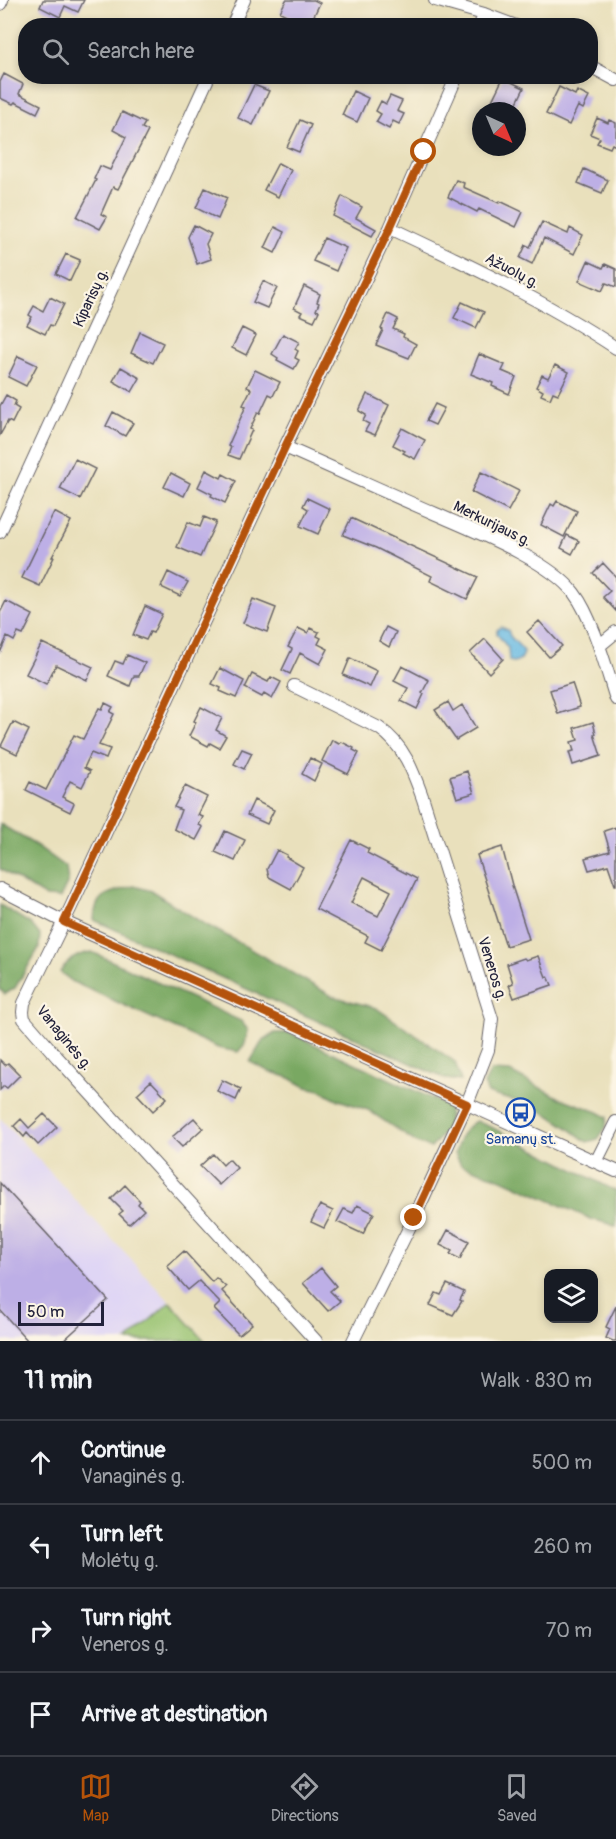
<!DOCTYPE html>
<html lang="en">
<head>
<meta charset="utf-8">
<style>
  :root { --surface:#171b24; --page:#242831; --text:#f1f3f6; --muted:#9ea1a6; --line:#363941; --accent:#b45309 }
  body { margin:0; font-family:Pangolin,sans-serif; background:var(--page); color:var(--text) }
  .controls { position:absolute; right:18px; bottom:18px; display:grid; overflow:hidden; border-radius:12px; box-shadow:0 3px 9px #0003 }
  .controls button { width:54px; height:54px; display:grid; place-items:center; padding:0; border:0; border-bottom:2px solid var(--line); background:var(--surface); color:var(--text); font:30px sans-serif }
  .compass { position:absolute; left:472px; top:102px; width:54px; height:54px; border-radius:50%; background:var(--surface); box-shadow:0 3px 9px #0003; rotate:136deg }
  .scale { position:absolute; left:18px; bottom:15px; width:86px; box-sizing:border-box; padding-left:6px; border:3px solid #22223b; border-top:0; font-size:16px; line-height:21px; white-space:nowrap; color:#22223b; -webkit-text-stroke:4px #fcf5e5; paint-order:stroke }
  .stop { position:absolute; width:18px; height:18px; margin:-14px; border:4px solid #b45309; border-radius:50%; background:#fff }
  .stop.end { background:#b45309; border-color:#fff; box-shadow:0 2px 6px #0008 }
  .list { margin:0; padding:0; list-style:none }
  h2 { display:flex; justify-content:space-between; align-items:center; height:78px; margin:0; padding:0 24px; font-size:26px }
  h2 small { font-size:20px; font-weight:400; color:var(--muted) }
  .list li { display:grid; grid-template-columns:39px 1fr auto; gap:18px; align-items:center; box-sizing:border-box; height:84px; padding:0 24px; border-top:2px solid var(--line) }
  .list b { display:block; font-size:22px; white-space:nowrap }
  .list p { margin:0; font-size:20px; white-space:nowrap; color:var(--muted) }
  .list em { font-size:20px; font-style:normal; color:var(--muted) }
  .icon { flex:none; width:33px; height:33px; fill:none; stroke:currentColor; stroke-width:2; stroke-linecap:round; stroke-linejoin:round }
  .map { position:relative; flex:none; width:616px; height:1341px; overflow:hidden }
  .search { position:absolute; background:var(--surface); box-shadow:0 3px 9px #0003; left:18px; right:18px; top:18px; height:66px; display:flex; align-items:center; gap:15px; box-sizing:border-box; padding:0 21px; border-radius:24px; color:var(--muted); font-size:22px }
  .sheet { height:414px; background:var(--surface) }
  nav { display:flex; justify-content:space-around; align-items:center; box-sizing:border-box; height:84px; border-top:2px solid var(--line); background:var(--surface); font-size:16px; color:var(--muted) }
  nav a { display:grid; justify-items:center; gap:3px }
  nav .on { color:var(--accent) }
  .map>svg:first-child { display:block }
</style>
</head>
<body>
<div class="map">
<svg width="616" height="1341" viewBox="0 0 616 1341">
  <rect width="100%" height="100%" fill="#fcf5e5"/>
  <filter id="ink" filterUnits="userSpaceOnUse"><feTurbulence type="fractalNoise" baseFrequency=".0167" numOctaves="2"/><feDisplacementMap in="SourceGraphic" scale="12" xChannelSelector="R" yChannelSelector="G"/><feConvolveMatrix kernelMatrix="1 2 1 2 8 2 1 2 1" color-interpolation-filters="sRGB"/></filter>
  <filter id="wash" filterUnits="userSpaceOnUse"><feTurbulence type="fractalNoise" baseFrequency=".008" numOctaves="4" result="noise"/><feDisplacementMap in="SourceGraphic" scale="24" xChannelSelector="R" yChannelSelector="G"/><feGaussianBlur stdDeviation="1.35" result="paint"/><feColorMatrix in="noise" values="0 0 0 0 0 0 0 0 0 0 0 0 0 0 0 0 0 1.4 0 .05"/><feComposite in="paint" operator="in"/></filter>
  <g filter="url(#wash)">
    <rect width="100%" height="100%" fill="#e9e0bc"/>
    <path fill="#dfd5f5" d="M0,1118L170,1302L127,1341H0Z"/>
    <path fill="#97c26f" stroke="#5c7255" stroke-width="1.5" d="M170,1302L205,1341H127Z"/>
    <path fill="#79a862" stroke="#4e654e" stroke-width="1.5" d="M0,824L37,846L66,867L68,882L60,898L46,897L0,869Z
      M134,886L152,891L201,922L229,937L332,996L376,1008L455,1062L461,1081L446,1079L94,920C95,892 110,893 134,886Z
      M0,905L31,924L40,935L39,948L15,988L5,994L0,989Z
      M92,952L241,1021L248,1030L245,1044L238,1052L218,1048L73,982L60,972C69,959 77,954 92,952Z
      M275,1033H290L448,1106C452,1126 444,1133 431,1148L417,1143L368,1110L339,1100L320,1090L306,1087L290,1078L268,1071L250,1062L263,1040Z
      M491,1071L510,1072L558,1097L598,1112L607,1117L606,1127L598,1139L587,1142C569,1128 542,1108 521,1102C509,1099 500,1098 488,1093L484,1084Z
      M476,1121L493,1128L616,1191V1227L610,1224L591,1219L502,1179L461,1165L455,1153C460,1138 462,1129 476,1121Z"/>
    <path fill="#67bae3" stroke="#446e8f" stroke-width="1.5" d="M501,627L508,630L510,636L523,650L524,652L521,660L513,662L509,661L508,648L497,634V630Z"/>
    <g id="blocks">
      <path fill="#bdafe6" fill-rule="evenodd" d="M43,0H84L78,12L65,6L60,17L40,7Z
        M286,0H314L320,3L309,26L280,12Z
        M4,74L23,84L19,94L41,105L37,113L15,102L13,104L0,98V82Z
        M503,78L524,88L513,111H487Z
        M254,85L269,91L253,125L238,118Z
        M559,87L575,95L577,91L589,97L583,109L578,106L569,125L546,114Z
        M353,91L368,98L357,122L342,115Z
        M390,96L402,101L397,111L404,114L399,124L393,121L389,129L376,122L381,114L376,111L381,101L386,104Z
        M122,112L145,123L142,128L148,131L118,189L113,187L101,214L107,217L100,229L77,217L96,180L94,179L100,166L110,170L126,137L113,130Z
        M597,118L608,123L609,120L616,123V146L612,144L610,148L597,143L600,138L590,134Z
        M300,120L311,125L299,152L287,147Z
        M278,163L291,170L278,197L264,190Z
        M584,169L608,180L602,193L578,183Z
        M456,180L464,183L463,187L499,203L500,201L523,212L516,227L479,209L477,212L448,197Z
        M205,188L227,198L218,219L196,208Z
        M342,196L362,207L356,218L376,229L372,236L333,216Z
        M542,222L568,234L570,228L583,235L574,254L544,238L532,264L520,258L526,245L530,247Z
        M194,225L211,234L206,244L211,259L197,264L188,237Z
        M275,227L285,232L275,253L265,248Z
        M324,238L346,248L336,271L313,261Z
        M66,254L80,260L70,281L56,274Z
        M588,261L603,268L605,264L616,269V287L606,283L602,291L579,281Z
        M263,281L277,288L267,308L253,302Z
        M304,286L320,294L317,302L319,303L316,310L319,311L314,321L300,315L302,312L294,308Z
        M50,297L64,304L53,326L50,325L45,334L27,325L32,317L29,315L34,306L43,311Z
        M462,302L484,312L476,328L454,318Z
        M388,314L398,319L393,329L404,334L403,337L416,344L409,358L376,345L383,330L381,329Z
        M242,328L256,335L246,355L232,348Z
        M140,332L163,343L153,363L131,353Z
        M283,334L299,342L295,349L298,351L295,358L299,360L294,369L277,360L278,358L272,354Z
        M479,354L505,365L502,371L516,377L509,394L492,386L493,383L471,374Z
        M18,356L37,365L26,386L8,377Z
        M555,365L569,372L558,394L553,392L550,399L541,395L543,391L536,387L542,375L548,378Z
        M121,367L140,378L132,392L113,381Z
        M255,370L280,382L273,396L269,394L260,413L258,412L250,429L252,430L239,459L228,455L231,447L228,446L246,406L243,405L251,389L247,387Z
        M367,394L389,405L375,435L365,431L369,424L363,421L366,415L359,411Z
        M6,395L16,401L14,406L19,409L12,423L8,421L0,435V406Z
        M435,404L444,408L435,425L426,421Z
        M113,412L133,423L125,436L106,426Z
        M402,428L425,440L415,459L403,453L405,451L393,445Z
        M75,459L95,469L80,499L60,489Z
        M206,470L221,478L223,474L236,481L225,503L211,496L212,494L198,487Z
        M481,472L519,491L508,511L471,492Z
        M171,473L190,483L184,496L164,487Z
        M307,498L330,509L318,534L300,526L308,509L303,506Z
        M557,501L577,511L564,537L541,525L551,504L554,506Z
        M54,512L71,521L52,557H54L40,586L22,578Z
        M204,517L216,522L200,557L177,547L188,522L200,527Z
        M351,518L478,577L467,599L430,581L432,576L376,548L343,535Z
        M567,535L579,541L572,554L561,548Z
        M603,563L616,577V611L603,597L610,591L593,573Z
        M168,572L188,582L180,596L161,587Z
        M253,599L276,608L267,632L243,623Z
        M6,601L33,615L23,635L18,633L14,641L7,637L0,653V613Z
        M145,606L162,614L153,633L150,632L146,640L133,635Z
        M539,621L562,646L549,657L527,632Z
        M386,627L396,632L389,647L379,641Z
        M298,628L308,633L310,628L319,632L317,636L321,638L318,644L328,649L320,664L300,653L290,674L282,670L292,649L288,647Z
        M485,639L503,659L489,673L470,653Z
        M42,643L93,667L87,680L56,665L46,684L26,674Z
        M127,655L145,663L139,676H134L130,686L108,676L115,661L123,664Z
        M350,658L377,671L370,687L343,675Z
        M402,666L429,680L422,693L424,694L417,709L401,701L408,688L394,681Z
        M220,668L244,681L236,698L220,691L221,688L212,684Z
        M252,674L268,682L271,677L281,682L272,699L264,694L262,697L245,688Z
        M572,683L580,707L558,714L550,690Z
        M448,702L453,711L462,705L476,728L456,740L435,710Z
        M105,703L113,707L110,712L114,714L99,745L110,749L106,759L91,753L84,768L90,771L82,787L70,781L62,797L74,803L70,812L26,790L30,782L46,790L74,735L83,739L99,708L102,709Z
        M201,707L222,718L216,730L226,736L219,748L210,743L208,746L189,736L196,722L194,721Z
        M13,722L29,730L17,754L1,746Z
        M593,722L596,734H594L601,756L573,765L569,752L574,751L571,742L578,740L574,728Z
        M332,740L339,744L342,742L354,748L353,750L359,753L348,774L322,761Z
        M242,749L252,753L244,769L234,764Z
        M310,758L322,764L314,781L302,774Z
        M467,771L474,793L457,798L450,777Z
        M185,786L207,797L198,815L203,817L199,825L203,827L196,840L174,829L181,810L174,807Z
        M254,800L274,810L267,824L247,815Z
        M616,827V885H615L608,865L589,870L585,858L610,851L604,831Z
        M225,831L245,840L235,861L215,852Z
        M351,840L369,849L367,853L417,879L381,950L365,942L368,936L316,909ZM364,877L391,891L378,916L351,903Z
        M502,847L513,889L529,939L506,946L477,855Z
        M277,850L287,855L286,857L303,867L291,889L269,877L267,869Z
        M538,956L546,977L548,976L552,985L514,998L509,985L513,983L507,964L524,958L526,960Z
        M0,1060L5,1065L8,1063L20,1075L7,1088L4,1086L0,1090Z
        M222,1080L241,1089L236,1100L217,1091Z
        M151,1081L167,1098L153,1111L137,1094Z
        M44,1114L57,1127L38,1145L27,1133L24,1137L14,1126L21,1119L29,1128Z
        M194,1118L203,1128L182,1147L172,1137Z
        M213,1154L223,1165L229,1159L237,1168L219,1185L200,1166Z
        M0,1183L108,1300L63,1341H28L0,1310Z
        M125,1185L140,1201L138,1204L144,1210L129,1224L119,1214L123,1211L111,1199Z
        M320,1205L333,1211L324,1228L311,1222Z
        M357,1205L374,1213L363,1234L337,1222L344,1209L353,1213Z
        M448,1230L469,1241L460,1259L450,1254L452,1251L440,1245Z
        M184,1251L212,1282L216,1278L226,1287L222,1291L252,1324L239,1335L214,1309L220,1303L199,1281L188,1290L167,1266Z
        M321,1268L336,1286L330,1291L340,1301L328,1311L303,1283Z
        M447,1284L464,1292L460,1300L462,1301L453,1315L430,1305L436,1293L441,1295Z
        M616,1306V1341H613L606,1338L610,1329L606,1327Z"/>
    </g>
  </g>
  <g filter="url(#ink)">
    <use href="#blocks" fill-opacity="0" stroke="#686468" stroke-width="1.5"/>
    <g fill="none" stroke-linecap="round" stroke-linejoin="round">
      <defs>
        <path id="minor" d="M435,0L484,14L516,26
          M0,4L2,0
          M232,26L244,0
          M480,26L484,14
          M590,66L616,80
          M390,228C467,264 545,301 616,348
          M285,447C335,469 385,492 436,514C474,531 549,560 574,593C593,618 606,668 616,699
          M0,532L209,76
          M599,646L616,632
          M294,686L379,728C404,745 413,771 423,799L492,1019L488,1050L467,1104L414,1218L353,1341
          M0,889L64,922L616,1171
          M596,1162L616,1122
          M316,1341L57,1057L24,1019L23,1012L24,1003L70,909L285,447L390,228L457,76"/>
      </defs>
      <use href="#minor" stroke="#686468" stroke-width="14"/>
      <use href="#minor" stroke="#fff" stroke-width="12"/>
    </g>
  </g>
  <g fill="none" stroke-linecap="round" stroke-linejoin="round" filter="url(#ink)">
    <path stroke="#b45309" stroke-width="8" d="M414,1218L467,1104L64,922L285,447L390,228L424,152"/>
  </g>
  <defs>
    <symbol id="bus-ring" viewBox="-11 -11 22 22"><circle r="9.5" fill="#fcf5e5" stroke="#1a4fb4" stroke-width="1.5"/><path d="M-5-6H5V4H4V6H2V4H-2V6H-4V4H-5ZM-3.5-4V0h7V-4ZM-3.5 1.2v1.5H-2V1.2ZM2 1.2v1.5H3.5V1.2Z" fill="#1a4fb4"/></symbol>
  </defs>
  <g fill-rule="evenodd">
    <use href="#bus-ring" x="504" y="1096" width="33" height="33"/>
  </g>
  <g text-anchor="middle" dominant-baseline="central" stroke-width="4.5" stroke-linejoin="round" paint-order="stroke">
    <g font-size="15" fill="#22223b" stroke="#fcf5e5">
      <text transform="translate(512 271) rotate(28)">Ąžuolų g.</text>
      <text transform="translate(91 298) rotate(-65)">Kiparisų g.</text>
      <text transform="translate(492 524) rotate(26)">Merkurijaus g.</text>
      <text transform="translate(492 969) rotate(73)">Veneros g.</text>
      <text transform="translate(64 1038) rotate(51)">Vanaginės g.</text>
    </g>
    <g font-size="15" fill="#164399" stroke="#fcf5e5">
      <text x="521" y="1139">Samanų st.</text>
    </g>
  </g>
</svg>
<div class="controls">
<button><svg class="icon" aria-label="layers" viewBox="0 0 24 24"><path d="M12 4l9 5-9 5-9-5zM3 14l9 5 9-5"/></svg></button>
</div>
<svg class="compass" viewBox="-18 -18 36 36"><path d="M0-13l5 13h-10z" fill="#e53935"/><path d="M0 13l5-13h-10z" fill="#9ea1a6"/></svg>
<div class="scale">50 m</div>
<div class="stop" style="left:424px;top:152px"></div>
<div class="stop end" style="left:414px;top:1218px"></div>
<div class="search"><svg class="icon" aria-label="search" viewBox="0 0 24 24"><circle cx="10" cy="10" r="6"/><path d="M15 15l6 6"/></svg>Search here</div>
</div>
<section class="sheet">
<h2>11 min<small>Walk · 830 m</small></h2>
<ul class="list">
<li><svg class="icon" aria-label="ahead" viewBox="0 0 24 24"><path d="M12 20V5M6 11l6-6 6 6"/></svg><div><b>Continue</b><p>Vanaginės g.</p></div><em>500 m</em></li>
<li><svg class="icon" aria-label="left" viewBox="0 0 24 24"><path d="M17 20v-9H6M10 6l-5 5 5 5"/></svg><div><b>Turn left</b><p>Molėtų g.</p></div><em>260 m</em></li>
<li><svg class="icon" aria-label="right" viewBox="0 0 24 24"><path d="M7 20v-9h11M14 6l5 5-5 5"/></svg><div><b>Turn right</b><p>Veneros g.</p></div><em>70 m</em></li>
<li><svg class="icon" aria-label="arrive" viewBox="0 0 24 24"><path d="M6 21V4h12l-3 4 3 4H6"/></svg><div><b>Arrive at destination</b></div></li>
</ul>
</section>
<nav>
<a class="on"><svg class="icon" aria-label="map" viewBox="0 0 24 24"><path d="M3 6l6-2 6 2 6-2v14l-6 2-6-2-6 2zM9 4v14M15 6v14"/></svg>Map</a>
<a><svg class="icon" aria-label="directions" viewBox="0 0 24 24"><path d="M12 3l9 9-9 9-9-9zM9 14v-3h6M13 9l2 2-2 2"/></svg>Directions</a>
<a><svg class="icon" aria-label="saved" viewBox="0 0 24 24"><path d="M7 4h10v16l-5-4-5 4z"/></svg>Saved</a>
</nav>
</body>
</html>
